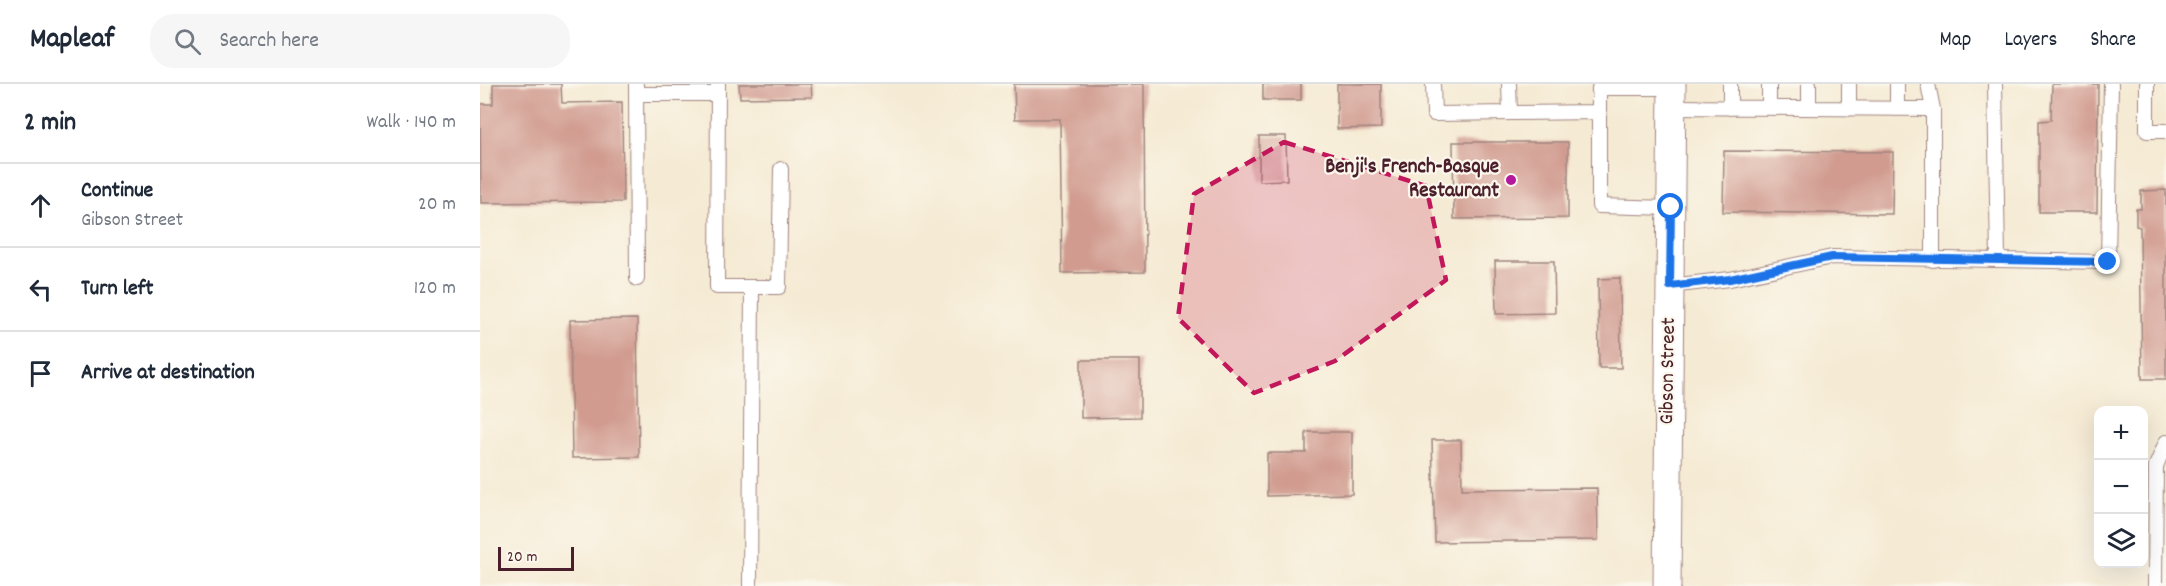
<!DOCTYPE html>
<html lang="en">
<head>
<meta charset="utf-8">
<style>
  :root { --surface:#fff; --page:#f6f6f7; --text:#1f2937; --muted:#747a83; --line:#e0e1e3 }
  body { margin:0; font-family:Dekko,sans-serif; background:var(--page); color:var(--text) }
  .controls { position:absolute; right:18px; bottom:18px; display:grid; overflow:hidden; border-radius:12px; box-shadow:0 6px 24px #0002 }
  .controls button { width:54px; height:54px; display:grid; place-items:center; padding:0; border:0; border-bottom:2px solid var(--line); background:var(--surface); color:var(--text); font:30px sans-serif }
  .scale { position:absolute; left:18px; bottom:15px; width:76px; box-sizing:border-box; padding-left:6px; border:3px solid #4a1f2b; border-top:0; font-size:16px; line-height:21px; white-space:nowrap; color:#4a1f2b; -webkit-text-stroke:4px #fbf7ec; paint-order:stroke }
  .stop { position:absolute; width:18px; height:18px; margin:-14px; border:4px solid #1a73e8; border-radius:50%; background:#fff }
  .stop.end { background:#1a73e8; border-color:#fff; box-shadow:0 2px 6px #0008 }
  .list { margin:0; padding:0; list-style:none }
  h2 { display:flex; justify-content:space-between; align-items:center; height:78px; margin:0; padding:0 24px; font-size:26px }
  h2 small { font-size:20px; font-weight:400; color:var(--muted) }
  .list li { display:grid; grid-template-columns:39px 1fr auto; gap:18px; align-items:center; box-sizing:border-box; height:84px; padding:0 24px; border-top:2px solid var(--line) }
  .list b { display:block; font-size:22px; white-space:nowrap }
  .list p { margin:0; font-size:20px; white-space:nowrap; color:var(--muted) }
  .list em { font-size:20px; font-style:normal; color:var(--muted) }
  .icon { flex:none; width:33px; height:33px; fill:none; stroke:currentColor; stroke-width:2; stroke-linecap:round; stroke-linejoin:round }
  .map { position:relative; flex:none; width:1686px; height:502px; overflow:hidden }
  header { display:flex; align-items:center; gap:36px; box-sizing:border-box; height:84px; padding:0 30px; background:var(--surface); border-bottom:2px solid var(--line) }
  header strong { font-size:28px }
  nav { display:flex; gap:33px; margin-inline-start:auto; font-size:21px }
  .search { width:420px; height:54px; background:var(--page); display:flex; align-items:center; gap:15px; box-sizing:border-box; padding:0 21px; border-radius:24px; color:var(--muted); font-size:22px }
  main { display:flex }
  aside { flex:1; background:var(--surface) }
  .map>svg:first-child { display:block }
</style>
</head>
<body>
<header>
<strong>Mapleaf</strong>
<div class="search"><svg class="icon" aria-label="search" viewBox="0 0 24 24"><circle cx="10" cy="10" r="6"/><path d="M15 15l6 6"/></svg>Search here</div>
<nav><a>Map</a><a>Layers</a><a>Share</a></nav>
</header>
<main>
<aside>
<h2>2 min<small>Walk · 140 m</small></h2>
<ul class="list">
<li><svg class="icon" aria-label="ahead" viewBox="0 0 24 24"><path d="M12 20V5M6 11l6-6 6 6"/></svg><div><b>Continue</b><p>Gibson Street</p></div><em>20 m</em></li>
<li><svg class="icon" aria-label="left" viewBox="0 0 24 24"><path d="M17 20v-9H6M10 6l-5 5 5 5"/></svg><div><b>Turn left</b></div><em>120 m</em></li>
<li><svg class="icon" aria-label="arrive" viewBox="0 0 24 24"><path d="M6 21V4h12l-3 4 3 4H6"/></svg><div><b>Arrive at destination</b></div></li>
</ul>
</aside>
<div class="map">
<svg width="1686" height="502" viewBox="0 0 1686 502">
  <rect width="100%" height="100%" fill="#fbf7ec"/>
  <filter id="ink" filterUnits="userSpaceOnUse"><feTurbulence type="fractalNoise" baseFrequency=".0167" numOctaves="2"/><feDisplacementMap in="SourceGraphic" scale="12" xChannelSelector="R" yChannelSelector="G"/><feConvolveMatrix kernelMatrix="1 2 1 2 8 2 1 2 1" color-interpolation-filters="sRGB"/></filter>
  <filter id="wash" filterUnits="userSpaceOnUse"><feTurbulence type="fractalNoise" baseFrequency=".008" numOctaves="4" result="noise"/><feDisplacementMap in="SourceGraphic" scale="24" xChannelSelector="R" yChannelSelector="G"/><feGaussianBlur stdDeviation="1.35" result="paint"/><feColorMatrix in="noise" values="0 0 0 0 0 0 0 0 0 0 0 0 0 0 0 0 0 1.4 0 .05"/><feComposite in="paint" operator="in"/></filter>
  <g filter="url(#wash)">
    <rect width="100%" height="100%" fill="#f5ead3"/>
    <g id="blocks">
      <path fill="#d19b90" d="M13,0H81L82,19L142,18L143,118L1,119L0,20H13Z
        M259,0H331L332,13L260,14Z
        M534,0H664L665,188L582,189L580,35H535Z
        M783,0H821V16H783Z
        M857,0H901V44L857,45Z
        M1572,0H1618L1617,128H1559V37L1571,36Z
        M779,52H806L807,96L779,97Z
        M973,58H1088V134L974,135Z
        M1244,67L1413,68L1412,130L1243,128Z
        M1686,106V295H1662L1660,143L1656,142V125H1661V107Z
        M1015,177H1074L1075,229L1016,230Z
        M1140,194L1141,284H1119L1118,195Z
        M157,235L159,373L92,374L90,236Z
        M601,276H660V333L601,334Z
        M826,348H872V410L787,412V369H826Z
        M952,356H981L982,405L1117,404L1118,456L955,458Z"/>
    </g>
  </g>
  <g filter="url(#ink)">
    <use href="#blocks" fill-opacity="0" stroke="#a0847f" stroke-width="1.5"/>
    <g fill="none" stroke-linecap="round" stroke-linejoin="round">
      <defs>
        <path id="service" d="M156,0L157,195
          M238,0L237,203H299L301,85
          M953,0L954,30L1119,28V4H1192
          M1029,0L1030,29
          M1289,0V24
          M1329,0V24
          M1369,0V25
          M1448,0L1453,25V176
          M1515,0L1518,176
          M1667,0V47H1686
          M156,10H238
          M1192,23L1453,25
          M1250,24V0
          M1417,25V0
          M1119,28V122L1191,124
          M1190,202L1250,195L1352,173L1628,178L1631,0
          M270,502L272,203
          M1675,502L1676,382L1686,358"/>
        <path id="minor" d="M1187,502L1192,0"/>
      </defs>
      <use href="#service" stroke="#a0847f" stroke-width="16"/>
      <use href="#minor" stroke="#a0847f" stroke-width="29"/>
      <use href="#service" stroke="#fff" stroke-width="14"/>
      <use href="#minor" stroke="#fff" stroke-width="27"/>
    </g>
  </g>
  <g fill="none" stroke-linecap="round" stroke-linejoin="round" filter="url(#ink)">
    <path stroke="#1a73e8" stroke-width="8" d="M1191,123L1190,202L1250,195L1352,173L1628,178"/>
  </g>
  <path fill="#c2185b" fill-opacity="0.2" stroke="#c2185b" stroke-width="4.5" stroke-dasharray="12 8" stroke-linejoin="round" d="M804,58L946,102L966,196L855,277L774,309L698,234L714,110Z"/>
  <circle fill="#b5179e" stroke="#fbf7ec" stroke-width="2" cx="1031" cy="96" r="6"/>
  <g text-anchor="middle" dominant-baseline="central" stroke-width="4.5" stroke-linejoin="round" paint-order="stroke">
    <g font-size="21" font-weight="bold" fill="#4a1f2b" stroke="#fbf7ec" text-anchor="end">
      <text x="1019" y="84">Benji's French-Basque<tspan x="1019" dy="24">Restaurant</tspan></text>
    </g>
    <g font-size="21" fill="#4a1f2b" stroke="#fbf7ec">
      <text transform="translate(1189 287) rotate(-89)">Gibson Street</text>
    </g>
  </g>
</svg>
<div class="controls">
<button>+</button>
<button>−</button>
<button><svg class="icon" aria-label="layers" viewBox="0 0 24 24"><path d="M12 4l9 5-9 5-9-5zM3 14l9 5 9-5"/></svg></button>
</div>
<div class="scale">20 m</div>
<div class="stop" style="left:1191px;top:123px"></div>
<div class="stop end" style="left:1628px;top:178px"></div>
</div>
</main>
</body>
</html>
